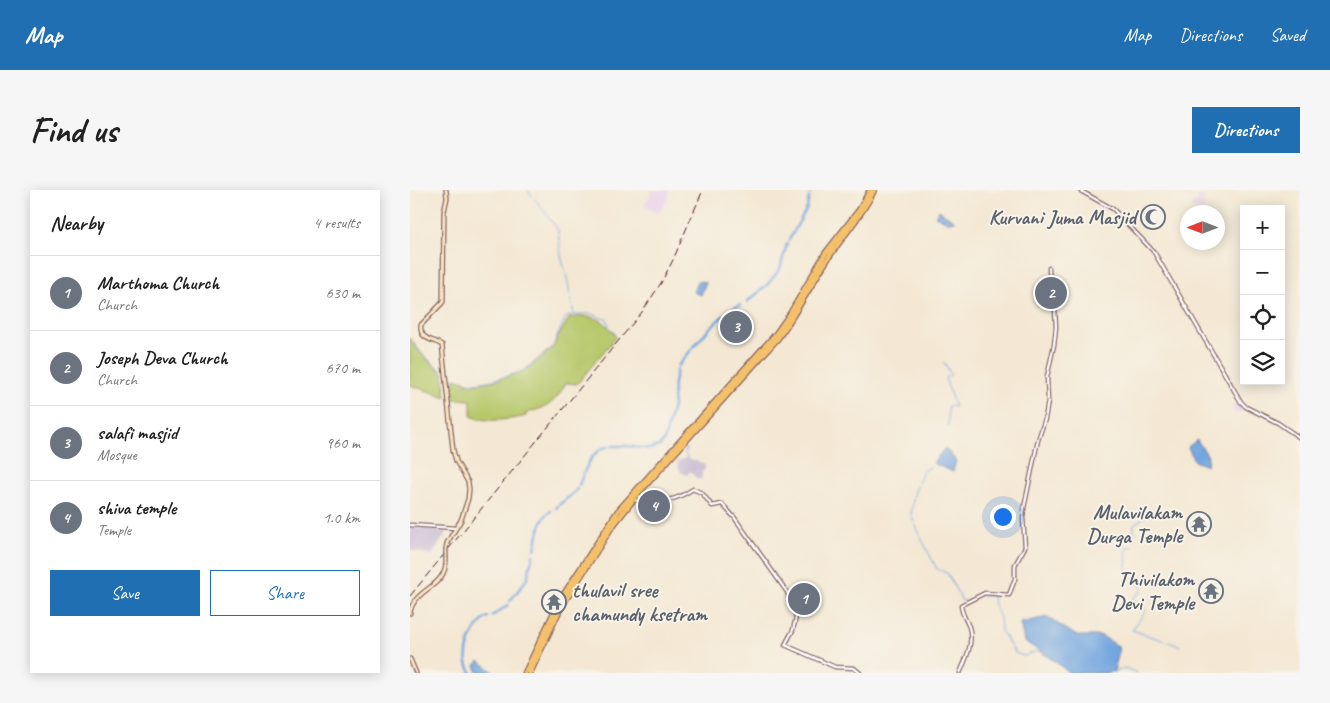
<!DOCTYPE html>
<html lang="en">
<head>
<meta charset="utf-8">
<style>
  :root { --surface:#fff; --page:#f6f6f6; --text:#222; --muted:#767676; --line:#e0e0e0; --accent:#1f6fb2 }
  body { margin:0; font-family:Caveat,sans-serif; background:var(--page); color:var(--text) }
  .controls { position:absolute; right:15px; top:15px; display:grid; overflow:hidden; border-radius:0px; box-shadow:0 2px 12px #0003 }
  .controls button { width:45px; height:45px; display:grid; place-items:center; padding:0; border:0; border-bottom:1px solid var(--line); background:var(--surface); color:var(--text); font:25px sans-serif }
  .compass { position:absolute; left:770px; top:15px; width:45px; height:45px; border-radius:50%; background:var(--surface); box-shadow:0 2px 12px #0003; rotate:270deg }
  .you { position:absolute; left:592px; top:326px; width:18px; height:18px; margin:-12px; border:4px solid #fff; border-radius:50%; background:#1a73e8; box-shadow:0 0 0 8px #1a73e833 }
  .badge { display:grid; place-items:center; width:32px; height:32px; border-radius:50%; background:var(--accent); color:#fff; font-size:16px; font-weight:700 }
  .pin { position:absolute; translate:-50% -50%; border:2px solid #fff; box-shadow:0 1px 5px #0006 }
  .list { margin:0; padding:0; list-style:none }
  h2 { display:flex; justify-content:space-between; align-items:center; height:65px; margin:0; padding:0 20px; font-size:21px }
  h2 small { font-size:16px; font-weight:400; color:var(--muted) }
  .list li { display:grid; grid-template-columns:32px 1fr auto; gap:15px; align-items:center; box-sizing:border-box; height:75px; padding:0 20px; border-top:1px solid var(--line) }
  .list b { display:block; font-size:19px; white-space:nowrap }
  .list p { margin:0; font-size:16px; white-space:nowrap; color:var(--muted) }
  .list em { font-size:16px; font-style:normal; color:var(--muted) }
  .actions { display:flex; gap:10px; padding:15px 20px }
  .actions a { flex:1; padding:11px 0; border:1px solid var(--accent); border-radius:0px; text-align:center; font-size:18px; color:var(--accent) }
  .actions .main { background:var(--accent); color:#fff }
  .icon { flex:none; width:28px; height:28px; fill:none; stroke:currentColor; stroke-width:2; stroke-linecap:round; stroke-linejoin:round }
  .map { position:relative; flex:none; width:890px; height:483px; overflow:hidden; border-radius:0px }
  header { display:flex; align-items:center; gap:30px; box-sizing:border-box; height:70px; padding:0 25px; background:var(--accent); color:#fff }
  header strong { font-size:24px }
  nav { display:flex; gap:28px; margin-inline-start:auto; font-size:18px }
  .intro { display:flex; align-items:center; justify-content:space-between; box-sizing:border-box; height:120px; padding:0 30px }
  h1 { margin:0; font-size:35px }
  .button { padding:12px 22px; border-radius:0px; background:var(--accent); color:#fff; font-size:18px; font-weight:700 }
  main { display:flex; gap:30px; padding:0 30px }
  aside { flex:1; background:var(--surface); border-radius:0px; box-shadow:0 2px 12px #0003 }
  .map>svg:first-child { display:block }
</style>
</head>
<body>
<header>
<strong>Map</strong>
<nav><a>Map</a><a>Directions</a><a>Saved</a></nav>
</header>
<div class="intro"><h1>Find us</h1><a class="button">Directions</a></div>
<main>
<aside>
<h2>Nearby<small>4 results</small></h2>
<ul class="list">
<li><span class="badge" style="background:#6b7280">1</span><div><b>Marthoma Church</b><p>Church</p></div><em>630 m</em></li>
<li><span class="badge" style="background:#6b7280">2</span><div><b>Joseph Deva Church</b><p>Church</p></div><em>670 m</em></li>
<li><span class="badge" style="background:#6b7280">3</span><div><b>salafi masjid</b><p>Mosque</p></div><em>960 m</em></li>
<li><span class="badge" style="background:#6b7280">4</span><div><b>shiva temple</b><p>Temple</p></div><em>1.0 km</em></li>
</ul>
<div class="actions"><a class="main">Save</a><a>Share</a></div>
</aside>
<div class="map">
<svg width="890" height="483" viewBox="0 0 890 483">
  <rect width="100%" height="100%" fill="#f7f3e8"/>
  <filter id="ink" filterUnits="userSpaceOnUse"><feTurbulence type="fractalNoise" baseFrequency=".02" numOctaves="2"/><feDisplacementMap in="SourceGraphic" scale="10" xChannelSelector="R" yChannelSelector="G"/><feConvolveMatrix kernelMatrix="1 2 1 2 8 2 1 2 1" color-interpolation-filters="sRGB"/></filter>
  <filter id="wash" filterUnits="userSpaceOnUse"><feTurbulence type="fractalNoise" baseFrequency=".0096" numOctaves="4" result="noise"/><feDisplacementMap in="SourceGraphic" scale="20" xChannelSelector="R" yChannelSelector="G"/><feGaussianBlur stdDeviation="1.12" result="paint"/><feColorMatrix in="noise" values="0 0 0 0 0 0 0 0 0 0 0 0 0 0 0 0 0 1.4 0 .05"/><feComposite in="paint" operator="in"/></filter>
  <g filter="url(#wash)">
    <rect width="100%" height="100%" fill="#f4e8d4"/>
    <path fill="#ebd1eb" d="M240,0H259L258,10L247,24L234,14L240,6Z
      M787,6H793L794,22H786V18H782V13L787,12Z
      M829,212L834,220L826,224L821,216Z"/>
    <path fill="#cbbfd5" d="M276,257L278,260L276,263L279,269L289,272L295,275V279L292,282V288L288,290L280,281L277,285L271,282L268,276L267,271L276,268L273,259Z
      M0,337L37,342L22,365L0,360Z"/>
    <path fill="#b7c86b" stroke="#80744b" d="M172,126C191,128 195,131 206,147L167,194L156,193C150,203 145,212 135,217C129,220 122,220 116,224V226C101,230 74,233 61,226V210L41,209L40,191L45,188L64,194L86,190L113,181L143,157L149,145L159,128Z
      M0,148L12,164L33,182L36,207L0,195Z"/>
    <path fill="#72a6df" stroke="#5e6285" d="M529,20L545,31L538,32L525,26Z
      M287,91L296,92L291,105L283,102Z
      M787,250L798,266L797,276L784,271L778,257Z
      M535,258L546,271L543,282L523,273Z
      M637,427L667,446H692L708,456L709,462L704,481L695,483H659L646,472L614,451L610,433Z
      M69,471L85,483H68L65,475Z"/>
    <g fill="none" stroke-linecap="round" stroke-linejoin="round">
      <path stroke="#72a6df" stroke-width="1" d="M118,0L122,6
        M125,9L148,40L151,66L157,88L164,125
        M0,152L23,176L34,183
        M144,153L156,127C163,125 173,123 181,124C186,125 189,128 197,129L199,137L205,144
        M534,172L541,185L535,188L545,217L538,216V236
        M38,185L48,192
        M53,195C83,190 125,185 142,157
        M521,277L513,281L504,304L501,325L514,354L527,379L537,383L552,411L555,410
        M724,350V334L738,325L747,317
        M724,357H716L717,380L720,381L733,400L722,409L727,413
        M572,406H583L584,414L590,428L591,441L605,463L614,466L631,460
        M732,417L736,421L722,440L770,456
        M653,478L661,483
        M703,483L715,478L727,483"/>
      <path stroke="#72a6df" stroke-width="2.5" d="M400,3L401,0
        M379,50L397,18L399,7
        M337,112L357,95L370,79L377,54
        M268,176C284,157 307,125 330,115
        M202,256H218L239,259L249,256L254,251L263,216L264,193L267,180
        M169,295C175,280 181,260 199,256
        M146,318C153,310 161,307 167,299
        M125,359C128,347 129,328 141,321
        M100,411L117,389L123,365
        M82,426L98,415
        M62,483C49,468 62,436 78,427"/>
    </g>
  </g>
  <g filter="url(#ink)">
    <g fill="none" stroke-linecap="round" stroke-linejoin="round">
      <defs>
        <path id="tertiary" d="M669,0L703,19L744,62L831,212L836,217L868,233L890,248
          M227,304L233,310C256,311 263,312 283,299L292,303L302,316L312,314L324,327L377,402L386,427L383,440L375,455L425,477L444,478L450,483
          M222,311L233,310
          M0,335L46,338
          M550,483C556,469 564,452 559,437C556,429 551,423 551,415L575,403L599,405L605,389V375L615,357L613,328L614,318L628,250L635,229L638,211L637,187L644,155L646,137L645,119L640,100L639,78"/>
        <path id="secondary" d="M36,358L37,353L51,330L58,309L59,299L58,292L46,271L43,260L32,155C23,149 9,150 11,135L33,112L34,22L37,8L36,0
          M0,423C4,397 37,399 36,369
          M0,469L6,483"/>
        <path id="primary" d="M115,483L149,412L208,321L365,145L380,124L415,64L450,19L460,0
          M120,483L150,419L201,338L227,305L368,148C386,123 400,96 417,70C432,46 452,26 464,0"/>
      </defs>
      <use href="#tertiary" stroke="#866566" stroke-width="5"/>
      <use href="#secondary" stroke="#866566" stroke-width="5.5"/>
      <use href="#primary" stroke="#866566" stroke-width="7"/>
      <use href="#tertiary" stroke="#fff" stroke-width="2.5"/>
      <use href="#secondary" stroke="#fbe6c4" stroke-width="3"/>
      <use href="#primary" stroke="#f4c16b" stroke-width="4.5"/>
      <path stroke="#4a1f2b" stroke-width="1" stroke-dasharray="8 4" stroke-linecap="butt" d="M0,406L232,122L251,93L263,70L293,0"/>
      <defs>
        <path id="secondary-bridge" d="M36,358V369"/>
      </defs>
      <use href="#secondary-bridge" stroke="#866566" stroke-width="5.5" stroke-linecap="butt"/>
      <use href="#secondary-bridge" stroke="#fbe6c4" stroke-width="3"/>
    </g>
  </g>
  <defs>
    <symbol id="mosque-ring" viewBox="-11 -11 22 22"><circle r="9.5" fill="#f7f3e8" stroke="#6b7280" stroke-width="1.5"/><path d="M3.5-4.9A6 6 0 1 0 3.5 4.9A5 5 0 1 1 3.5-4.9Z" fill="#6b7280"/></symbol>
    <symbol id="temple-ring" viewBox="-11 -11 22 22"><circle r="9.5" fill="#f7f3e8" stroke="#6b7280" stroke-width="1.5"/><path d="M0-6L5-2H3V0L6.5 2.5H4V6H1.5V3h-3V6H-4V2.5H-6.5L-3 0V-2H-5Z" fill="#6b7280"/></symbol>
  </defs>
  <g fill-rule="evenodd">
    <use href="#mosque-ring" x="729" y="13" width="28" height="28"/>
    <use href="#temple-ring" x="775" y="320" width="28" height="28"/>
    <use href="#temple-ring" x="787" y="387" width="28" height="28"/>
    <use href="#temple-ring" x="130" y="398" width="28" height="28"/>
  </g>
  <g text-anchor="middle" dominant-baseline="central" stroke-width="4" stroke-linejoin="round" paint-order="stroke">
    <g font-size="21" font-weight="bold" fill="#5b616d" stroke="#f7f3e8" text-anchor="end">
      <text x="726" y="27">Kurvani Juma Masjid</text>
      <text x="772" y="322">Mulavilakam<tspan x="772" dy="24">Durga Temple</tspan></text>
      <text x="784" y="389">Thivilakom<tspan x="784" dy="24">Devi Temple</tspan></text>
      <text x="162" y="400" text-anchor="start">thulavil sree<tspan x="162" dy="24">chamundy ksetram</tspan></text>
    </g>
  </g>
</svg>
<div class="controls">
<button>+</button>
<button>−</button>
<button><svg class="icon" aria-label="locate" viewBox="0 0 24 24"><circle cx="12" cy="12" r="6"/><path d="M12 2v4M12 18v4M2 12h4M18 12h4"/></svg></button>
<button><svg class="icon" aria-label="layers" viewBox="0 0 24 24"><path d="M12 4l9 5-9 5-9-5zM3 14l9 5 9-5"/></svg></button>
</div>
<svg class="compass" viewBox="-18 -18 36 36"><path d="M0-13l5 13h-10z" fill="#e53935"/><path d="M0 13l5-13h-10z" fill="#767676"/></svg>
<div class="you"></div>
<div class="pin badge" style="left:394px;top:409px;background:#6b7280">1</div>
<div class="pin badge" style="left:641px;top:103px;background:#6b7280">2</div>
<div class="pin badge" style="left:326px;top:137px;background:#6b7280">3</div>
<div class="pin badge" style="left:244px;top:316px;background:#6b7280">4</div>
</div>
</main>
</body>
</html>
